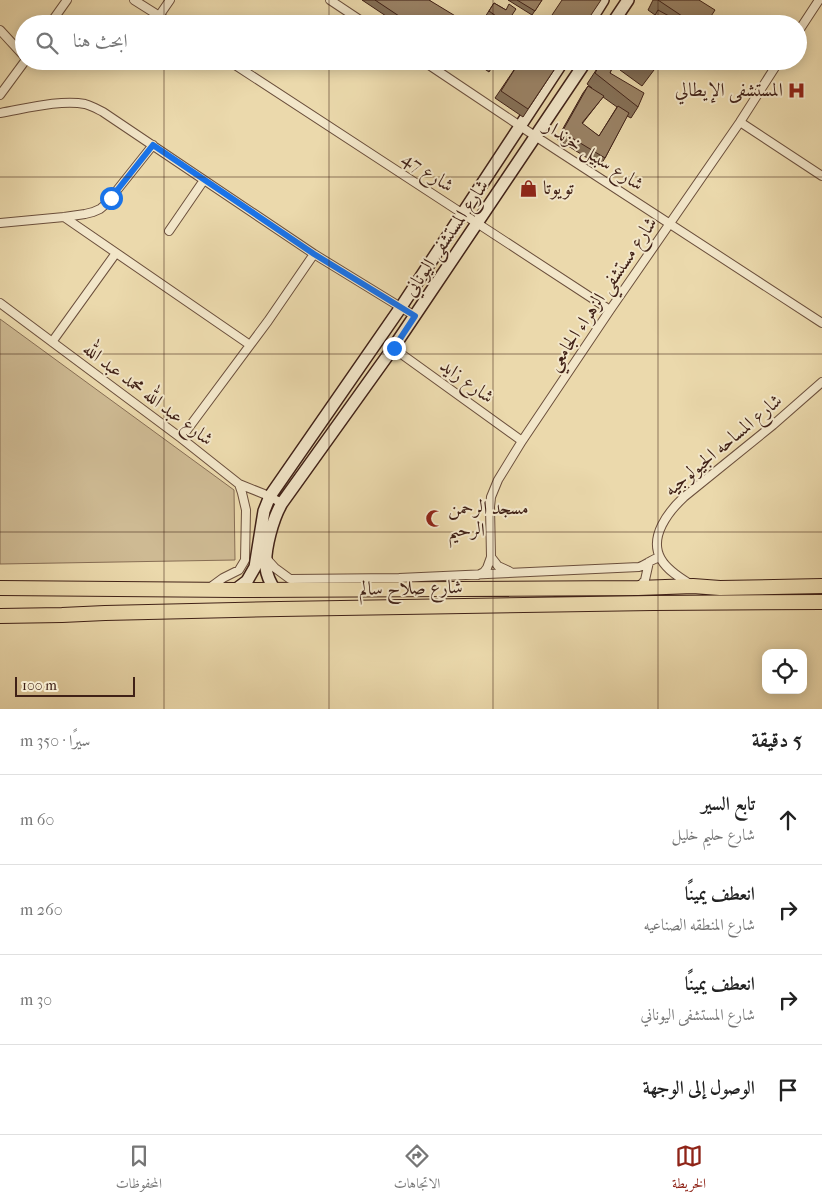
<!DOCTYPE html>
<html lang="ar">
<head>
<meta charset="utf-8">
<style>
  :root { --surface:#fff; --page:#f6f6f6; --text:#222; --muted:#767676; --line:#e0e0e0; --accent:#8f2418 }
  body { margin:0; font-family:"IM FELL French Canon",Amiri,serif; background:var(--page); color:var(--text); direction:rtl }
  .controls { position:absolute; right:15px; bottom:15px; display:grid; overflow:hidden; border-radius:10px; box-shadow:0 2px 12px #0003 }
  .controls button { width:45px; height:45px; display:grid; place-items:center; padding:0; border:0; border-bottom:1px solid var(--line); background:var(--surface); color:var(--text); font:25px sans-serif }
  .scale { position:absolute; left:15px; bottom:12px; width:120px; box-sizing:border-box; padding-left:5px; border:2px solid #402117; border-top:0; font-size:14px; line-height:18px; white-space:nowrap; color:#402117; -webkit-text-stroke:4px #f2e6c9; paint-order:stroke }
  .stop { position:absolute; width:15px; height:15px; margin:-11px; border:4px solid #1a73e8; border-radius:50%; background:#fff }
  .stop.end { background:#1a73e8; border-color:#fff; box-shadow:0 1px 5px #0008 }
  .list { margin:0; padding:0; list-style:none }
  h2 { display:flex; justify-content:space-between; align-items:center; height:65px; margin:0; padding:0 20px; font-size:21px }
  h2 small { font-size:16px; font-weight:400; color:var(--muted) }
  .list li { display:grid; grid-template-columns:32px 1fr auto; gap:15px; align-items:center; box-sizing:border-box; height:90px; padding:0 20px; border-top:1px solid var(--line) }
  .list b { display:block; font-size:19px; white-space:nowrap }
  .list p { margin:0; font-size:16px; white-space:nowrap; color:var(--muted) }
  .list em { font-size:16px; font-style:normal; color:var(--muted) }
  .icon { flex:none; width:28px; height:28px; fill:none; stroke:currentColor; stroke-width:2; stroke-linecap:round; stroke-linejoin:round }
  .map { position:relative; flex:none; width:822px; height:709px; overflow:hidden; direction:ltr }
  .search { position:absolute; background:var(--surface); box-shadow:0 2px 12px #0003; left:15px; right:15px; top:15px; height:55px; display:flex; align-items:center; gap:12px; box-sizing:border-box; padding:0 18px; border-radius:28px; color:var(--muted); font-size:19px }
  .sheet { height:425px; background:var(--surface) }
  nav { display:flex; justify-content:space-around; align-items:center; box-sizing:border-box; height:70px; border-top:1px solid var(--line); background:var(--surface); font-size:14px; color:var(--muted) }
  nav a { display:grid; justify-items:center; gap:2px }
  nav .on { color:var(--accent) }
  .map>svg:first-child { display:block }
</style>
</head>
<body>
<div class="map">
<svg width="822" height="709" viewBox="0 0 822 709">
  <rect width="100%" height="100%" fill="#ebd9ac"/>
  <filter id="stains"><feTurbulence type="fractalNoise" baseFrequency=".004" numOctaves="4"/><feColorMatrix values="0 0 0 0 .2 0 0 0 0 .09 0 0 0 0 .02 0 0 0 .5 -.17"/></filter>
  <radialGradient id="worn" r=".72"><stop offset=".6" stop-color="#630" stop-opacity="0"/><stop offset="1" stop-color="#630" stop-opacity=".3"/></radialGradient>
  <path fill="#ceba93" stroke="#876e55" d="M0,319L234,490L235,560L0,564Z"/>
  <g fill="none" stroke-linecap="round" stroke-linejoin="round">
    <defs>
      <path id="street" d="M134,0L172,24
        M330,0L366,24
        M159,16L170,0
        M50,24L67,0
        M0,30L24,56
        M798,32L819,0
        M229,61L610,310
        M423,61L535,136L822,323
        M0,95L25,61
        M0,113C24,109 61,99 85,104C92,106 97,109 103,112L314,254L415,316
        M740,122L822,176
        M64,217L250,345
        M0,223L64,217L85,214L93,212L100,209L106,204L153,145
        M169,231L204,180
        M0,303L181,438L239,484L264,494L282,503
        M52,342L116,253
        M393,348L522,441
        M181,438L268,321L314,254
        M491,557L498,566L509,571
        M266,558L275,568L290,579L399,578L639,567C646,565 652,559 660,557
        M478,575L484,572L487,568L491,557L490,507L491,497L498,480L522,441L610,310L740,122L779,61
        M690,584C680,578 667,570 661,559C648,537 669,511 684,497L773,425L822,382
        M639,587L645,580L649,562
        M208,589L223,578L239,570L245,560L246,510L242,493L239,484"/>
      <path id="secondary" d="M588,24L603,0
        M612,24L628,0
        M235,590L247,581L255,567L264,511L270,496L401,307L563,61
        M275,590C271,584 267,577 266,568C264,550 273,518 282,503L393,348L586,61"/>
      <path id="highway" d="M0,588L235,590L638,588L693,586L720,588L822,586
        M0,616L62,615L105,613L280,609L653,603L822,602"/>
    </defs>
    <use href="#street" stroke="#6b4f3c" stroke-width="10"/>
    <use href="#secondary" stroke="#402117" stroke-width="14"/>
    <use href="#highway" stroke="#402117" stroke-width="16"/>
    <use href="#street" stroke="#f2e6c9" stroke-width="8"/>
    <use href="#secondary" stroke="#f2e6c9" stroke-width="11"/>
    <use href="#highway" stroke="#ebd9ac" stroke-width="14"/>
  </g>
  <path fill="#846f56" stroke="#402117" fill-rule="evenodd" d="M362,0H429L460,24H398Z
    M508,0H542L532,15Z
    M653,0H699L706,24H649L655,15L648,10Z
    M494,3L506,10L516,9L492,22L485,17Z
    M473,61H496L489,72Z
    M520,61H560L523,117L495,98Z
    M602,61H615L610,73L638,107L631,118L627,116L605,158L600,166L557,139L583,93L588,86L592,88L587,84ZM603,97L617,107L599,136L582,124Z
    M626,61H659L654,70L642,86L620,70Z"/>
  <path fill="#998164" stroke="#402117" d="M375,0H429L462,20L460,24H411Z
    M517,0H542L535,11Z
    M562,0H601L585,24H546Z
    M658,0H699L715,10L706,24H694Z
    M494,3L506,10L509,4L516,9L512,15L520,20L518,24H491L496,16L489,11Z
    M658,10L680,22L679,24H650Z
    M481,61H496L491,68Z
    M520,61H560L528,109L501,91Z
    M602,61H615L610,73L644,93L638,107L595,73Z
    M641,61H659L654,70Z
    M588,86L604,96L582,123L599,136L618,106L629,113L605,158L562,132Z"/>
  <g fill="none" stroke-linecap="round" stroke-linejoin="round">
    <path stroke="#1a73e8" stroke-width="6" d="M111,198L153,145L314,254L415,316L394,348"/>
  </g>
  <path fill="none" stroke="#402117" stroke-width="1" stroke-opacity="0.55" d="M164,0V24M329,0V24M493,0V24M658,0V24M164,61V709M329,61V709M493,61V709M658,61V709M0,177H822M0,354H822M0,532H822"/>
  <defs>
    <symbol id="hospital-bare" viewBox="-9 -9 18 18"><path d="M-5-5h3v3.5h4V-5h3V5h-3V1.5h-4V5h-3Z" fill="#8f2418" stroke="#f2e6c9" stroke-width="2.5" paint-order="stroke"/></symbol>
    <symbol id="shop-bare" viewBox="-9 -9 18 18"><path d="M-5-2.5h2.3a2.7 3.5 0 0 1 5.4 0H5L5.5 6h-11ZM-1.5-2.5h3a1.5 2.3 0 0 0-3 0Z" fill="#8f2418" stroke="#f2e6c9" stroke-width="2.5" paint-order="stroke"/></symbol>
    <symbol id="mosque-bare" viewBox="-9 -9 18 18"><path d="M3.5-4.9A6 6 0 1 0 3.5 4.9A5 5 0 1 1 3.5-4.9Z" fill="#8f2418" stroke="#f2e6c9" stroke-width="2.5" paint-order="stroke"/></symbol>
  </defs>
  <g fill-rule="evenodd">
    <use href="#hospital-bare" x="784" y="78" width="25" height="25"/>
    <use href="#shop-bare" x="516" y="176" width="25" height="25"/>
    <use href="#mosque-bare" x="422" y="506" width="25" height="25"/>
  </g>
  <g text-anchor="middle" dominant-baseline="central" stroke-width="4" stroke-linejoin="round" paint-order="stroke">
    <g font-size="19" fill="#402117" stroke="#f2e6c9" text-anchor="start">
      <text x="783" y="90" text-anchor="end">المستشفى الإيطالي</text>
      <text x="543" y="188">تويوتا</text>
      <text x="448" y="508">مسجد الرحمن<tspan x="448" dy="22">الرحيم</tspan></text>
    </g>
    <g font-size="19" fill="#402117" stroke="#f2e6c9">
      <text transform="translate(594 155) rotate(33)">شارع سبيل خزندار</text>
      <text transform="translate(428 172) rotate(33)">شارع 47</text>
      <text transform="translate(446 238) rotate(-56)">شارع المستشفى اليوناني</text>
      <text transform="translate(602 294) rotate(-56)">شارع مستشفي الزهراء الجامعي</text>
      <text transform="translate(467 381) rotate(36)">شارع زايد</text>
      <text transform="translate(148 394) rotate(37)">شارع عبد الله محمد عبد الله</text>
      <text transform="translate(723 445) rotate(-40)">شارع المساحه الجيولوجيه</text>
      <text transform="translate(411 588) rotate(-1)">شارع صلاح سالم</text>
    </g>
  </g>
  <rect width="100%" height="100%" filter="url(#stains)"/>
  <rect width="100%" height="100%" fill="url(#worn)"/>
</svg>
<div class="controls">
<button><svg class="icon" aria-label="locate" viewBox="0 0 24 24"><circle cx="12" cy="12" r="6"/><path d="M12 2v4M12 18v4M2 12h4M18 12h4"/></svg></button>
</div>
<div class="scale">100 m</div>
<div class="stop" style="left:111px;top:198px"></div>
<div class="stop end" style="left:394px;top:348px"></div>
<div class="search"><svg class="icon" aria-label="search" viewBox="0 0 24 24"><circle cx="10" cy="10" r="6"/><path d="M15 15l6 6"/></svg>ابحث هنا</div>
</div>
<section class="sheet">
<h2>5 دقيقة<small>سيرًا · 350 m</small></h2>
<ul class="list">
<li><svg class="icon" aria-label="ahead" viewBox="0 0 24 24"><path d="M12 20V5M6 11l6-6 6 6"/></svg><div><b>تابع السير</b><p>شارع حليم خليل</p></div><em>60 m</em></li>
<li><svg class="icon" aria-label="right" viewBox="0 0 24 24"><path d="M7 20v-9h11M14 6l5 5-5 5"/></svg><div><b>انعطف يمينًا</b><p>شارع المنطقه الصناعيه</p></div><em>260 m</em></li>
<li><svg class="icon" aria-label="right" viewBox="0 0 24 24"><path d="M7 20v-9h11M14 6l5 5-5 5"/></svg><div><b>انعطف يمينًا</b><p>شارع المستشفى اليوناني</p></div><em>30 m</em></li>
<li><svg class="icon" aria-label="arrive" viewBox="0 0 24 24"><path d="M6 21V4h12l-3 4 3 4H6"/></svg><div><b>الوصول إلى الوجهة</b></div></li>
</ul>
</section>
<nav>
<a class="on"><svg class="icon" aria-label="map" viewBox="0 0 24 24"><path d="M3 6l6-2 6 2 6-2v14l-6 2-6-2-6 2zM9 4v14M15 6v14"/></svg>الخريطة</a>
<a><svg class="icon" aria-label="directions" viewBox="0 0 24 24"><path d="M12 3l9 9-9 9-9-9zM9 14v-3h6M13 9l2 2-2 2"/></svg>الاتجاهات</a>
<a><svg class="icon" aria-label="saved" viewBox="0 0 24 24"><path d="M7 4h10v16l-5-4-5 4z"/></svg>المحفوظات</a>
</nav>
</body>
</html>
